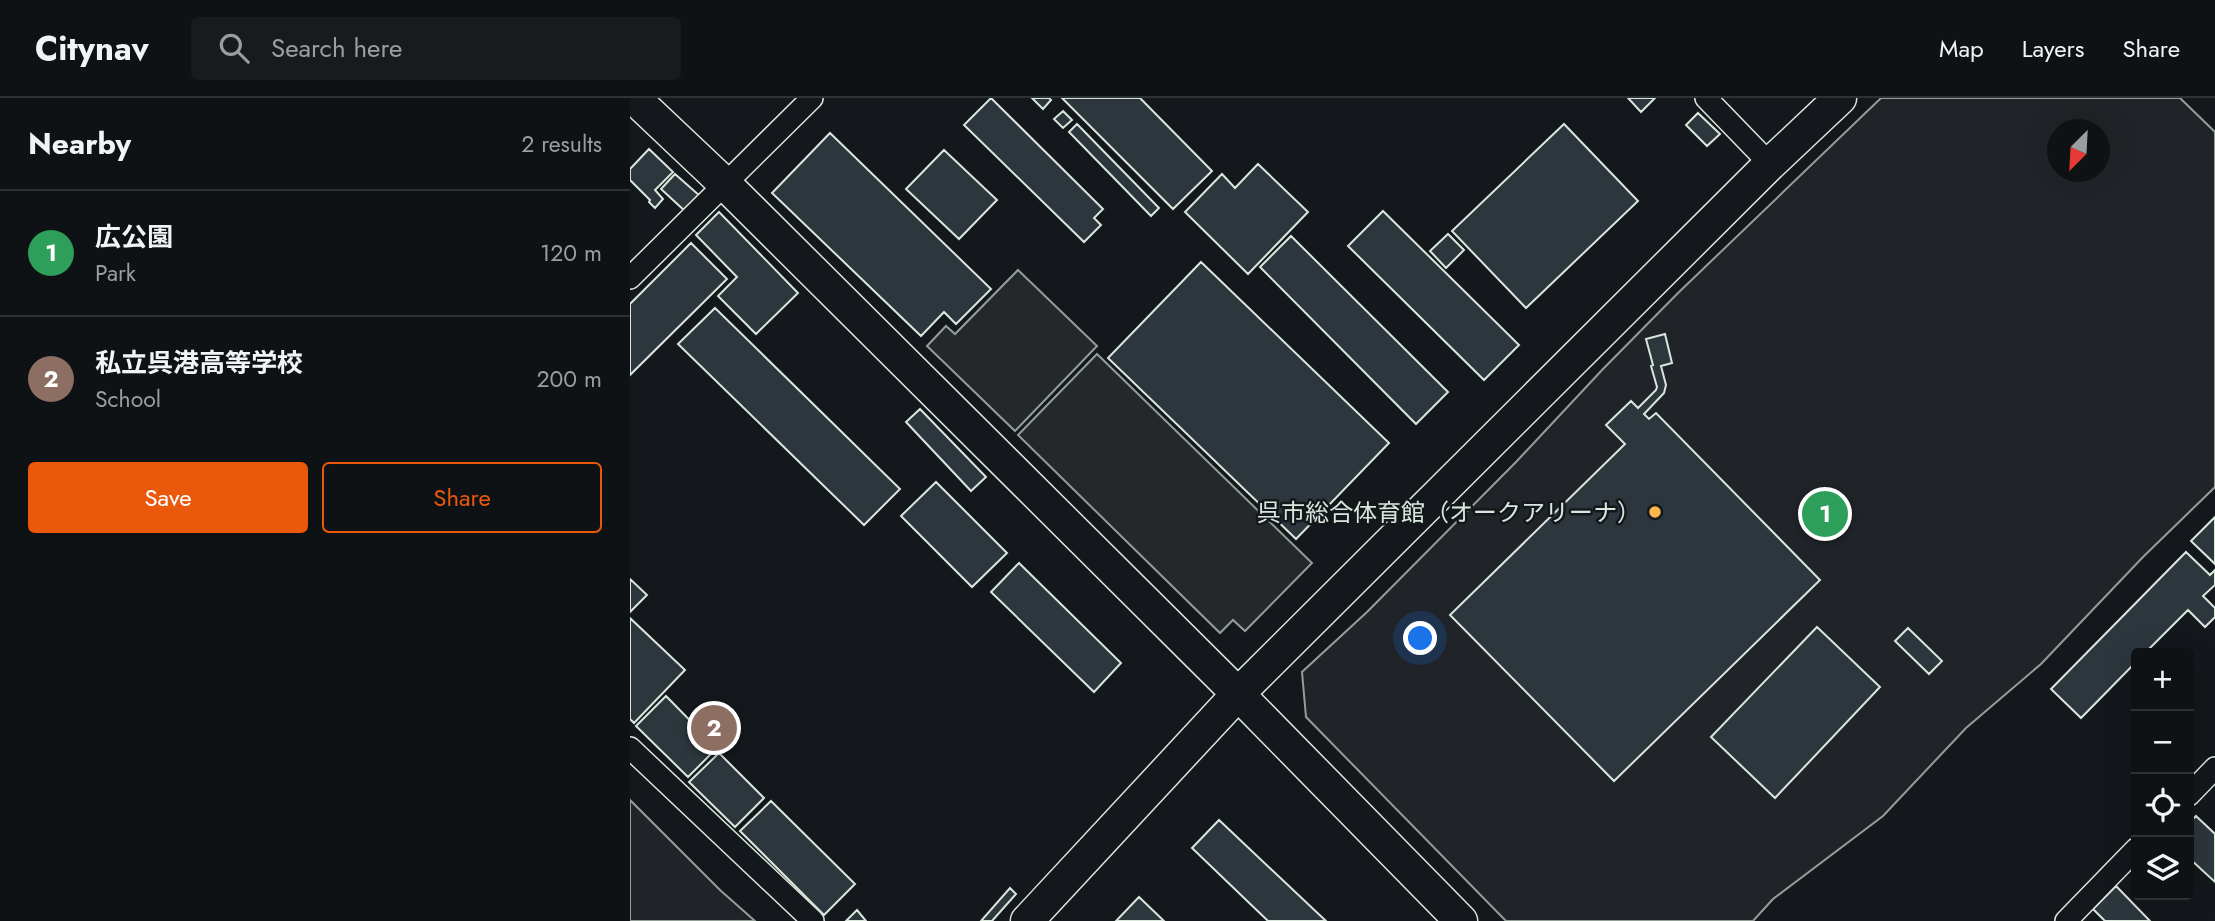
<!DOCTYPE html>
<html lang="en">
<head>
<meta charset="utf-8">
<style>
  :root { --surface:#0f1215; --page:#181b1e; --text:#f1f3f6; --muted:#9b9ea0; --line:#2f3234; --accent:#ea580c }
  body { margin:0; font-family:Jost,"Noto Sans JP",sans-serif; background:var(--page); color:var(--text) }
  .controls { position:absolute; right:21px; bottom:21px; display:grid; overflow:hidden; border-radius:7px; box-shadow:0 7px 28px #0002 }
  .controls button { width:63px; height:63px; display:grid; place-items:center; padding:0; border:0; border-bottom:2px solid var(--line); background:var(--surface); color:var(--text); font:35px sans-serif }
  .compass { position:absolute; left:1417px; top:21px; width:63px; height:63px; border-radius:50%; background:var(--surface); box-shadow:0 7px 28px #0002; rotate:204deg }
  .you { position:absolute; left:791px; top:541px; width:24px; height:24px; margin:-18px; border:5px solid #fff; border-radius:50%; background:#1a73e8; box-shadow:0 0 0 10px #1a73e833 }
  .badge { display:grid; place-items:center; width:46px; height:46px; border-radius:50%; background:var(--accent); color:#fff; font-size:23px; font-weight:700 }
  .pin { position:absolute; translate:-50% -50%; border:4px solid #fff; box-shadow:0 2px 7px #0006 }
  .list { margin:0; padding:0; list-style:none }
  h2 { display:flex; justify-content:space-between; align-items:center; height:91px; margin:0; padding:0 28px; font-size:30px }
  h2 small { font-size:23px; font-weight:400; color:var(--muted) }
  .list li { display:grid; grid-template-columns:46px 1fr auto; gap:21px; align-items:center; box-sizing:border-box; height:126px; padding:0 28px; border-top:2px solid var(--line) }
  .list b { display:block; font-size:26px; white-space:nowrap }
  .list p { margin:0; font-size:23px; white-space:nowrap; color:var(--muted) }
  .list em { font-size:23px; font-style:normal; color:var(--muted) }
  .actions { display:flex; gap:14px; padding:21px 28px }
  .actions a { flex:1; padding:16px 0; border:2px solid var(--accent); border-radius:7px; text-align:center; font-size:24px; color:var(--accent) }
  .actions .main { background:var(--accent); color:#fff }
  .icon { flex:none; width:38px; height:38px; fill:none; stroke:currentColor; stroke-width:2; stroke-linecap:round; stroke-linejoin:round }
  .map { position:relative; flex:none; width:1585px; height:823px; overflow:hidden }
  header { display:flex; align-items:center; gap:42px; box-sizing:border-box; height:98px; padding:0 35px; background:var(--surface); border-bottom:2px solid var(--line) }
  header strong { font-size:33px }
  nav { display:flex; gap:38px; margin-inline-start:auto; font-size:24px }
  .search { width:490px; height:63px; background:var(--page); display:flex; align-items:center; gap:18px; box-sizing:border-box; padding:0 24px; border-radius:7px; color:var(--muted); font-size:26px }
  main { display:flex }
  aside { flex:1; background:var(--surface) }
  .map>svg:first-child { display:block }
</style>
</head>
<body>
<header>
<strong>Citynav</strong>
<div class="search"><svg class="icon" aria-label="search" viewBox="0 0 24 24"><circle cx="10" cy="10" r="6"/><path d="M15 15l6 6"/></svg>Search here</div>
<nav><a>Map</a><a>Layers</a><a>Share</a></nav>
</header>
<main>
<aside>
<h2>Nearby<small>2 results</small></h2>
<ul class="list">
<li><span class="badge" style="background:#2e9e5b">1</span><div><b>広公園</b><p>Park</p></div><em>120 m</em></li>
<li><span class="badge" style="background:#8d6e63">2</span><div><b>私立呉港高等学校</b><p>School</p></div><em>200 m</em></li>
</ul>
<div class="actions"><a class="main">Save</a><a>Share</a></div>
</aside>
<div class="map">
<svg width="1585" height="823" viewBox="0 0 1585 823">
  <rect width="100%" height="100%" fill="#14181c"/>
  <path fill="#202428" stroke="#939e99" stroke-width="2" fill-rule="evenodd" d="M1251,0H1550L1585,34V389L1513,459L1411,566L1336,630L1253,718L1143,801L1123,823H876L676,619L672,574L737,514L886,364L973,271L1048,195ZM1428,32H1470V74H1428Z
    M0,702L90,792L125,823H0Z"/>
  <path fill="#24282b" stroke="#939e99" stroke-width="2" d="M388,172L467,248L385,333L297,248L316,228L325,236Z
    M467,256L682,465L615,533L603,522L590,535L388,337Z"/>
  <path fill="#2c363c" stroke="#d8e6dc" stroke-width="2" d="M361,0L473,111L464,120L471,127L454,144L334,27Z
    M402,0H419L421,2L413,11Z
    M432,0H510L582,73L543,111Z
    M998,0H1025L1011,14Z
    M433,13L442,22L433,30L424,21Z
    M1068,15L1090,36L1077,48L1056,27Z
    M447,26L529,110L521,118L439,34Z
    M934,26L1008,103L896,210L822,133Z
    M200,35L361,191L326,226L314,214L291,238L142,95Z
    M19,51L43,74L25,92L33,101L25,110L19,104L20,102L0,82V71Z
    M314,52L367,102L329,141L276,91Z
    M628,66L678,114L618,176L555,114L592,76L605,90Z
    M45,76L70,98L56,114L31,91Z
    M753,113L889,247L854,282L718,148Z
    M89,114L168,195L126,236L88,198L107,179L66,137Z
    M818,136L834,152L816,170L800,153Z
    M661,138L818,294L786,326L630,169Z
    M61,145L97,181L0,277V206Z
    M571,164L759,345L666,441L478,260Z
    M85,210L270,391L234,427L48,246Z
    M1035,236L1042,265L1031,268L1036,287L1034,295L1014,316L1019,321L1026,315L1190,482L984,683L820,517L995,346L976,327L1001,303L1008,310L1026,292L1027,289L1021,268L1023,267L1016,241Z
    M290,311L356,379L341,393L276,324Z
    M306,384L377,455L342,489L271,418Z
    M1585,419V466L1561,443Z
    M1556,454L1580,477L1585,472V487L1573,498L1585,510V519L1575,529L1558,512L1515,555H1506V564L1451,620L1421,591Z
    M389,465L491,565L464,594L361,494Z
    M0,481L17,497L0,514Z
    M0,520L55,572L4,625L0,621Z
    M1187,529L1250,589L1145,700L1081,639Z
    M1278,530L1312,563L1299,576L1265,543Z
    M36,598L87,650L58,679L6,628Z
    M89,655L134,700L105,729L59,684Z
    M141,703L225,786L194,817L110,733Z
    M1566,718L1585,736V784L1559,760V725Z
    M589,722L696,823H638L562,750Z
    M1486,788L1520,823H1475L1463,811Z
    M380,790L386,796L362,823H351Z
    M509,799L534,823H486Z
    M227,812L236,823H216Z"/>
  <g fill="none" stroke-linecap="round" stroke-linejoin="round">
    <defs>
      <path id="street" d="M1076,0L1140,66
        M0,180L182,0
        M0,650L183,823
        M1559,697L1585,670
        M1436,823L1506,751"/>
      <path id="secondary" d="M4,0L96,87L608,596L831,823
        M397,823L608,596L1140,66L1210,0"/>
    </defs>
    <use href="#street" stroke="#d8e6dc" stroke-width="24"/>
    <use href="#secondary" stroke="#d8e6dc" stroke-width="35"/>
    <use href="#street" stroke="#14181c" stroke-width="21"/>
    <use href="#secondary" stroke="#14181c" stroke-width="32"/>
  </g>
  <circle fill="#ffb74d" stroke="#14181c" stroke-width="2.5" cx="1025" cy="414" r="7"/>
  <g text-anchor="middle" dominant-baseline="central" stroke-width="5" stroke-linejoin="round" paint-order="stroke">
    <g font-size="24" fill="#d8e6dc" stroke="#14181c" text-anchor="end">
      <text x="1011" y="414">呉市総合体育館（オークアリーナ）</text>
    </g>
  </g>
</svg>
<div class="controls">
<button>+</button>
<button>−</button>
<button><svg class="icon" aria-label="locate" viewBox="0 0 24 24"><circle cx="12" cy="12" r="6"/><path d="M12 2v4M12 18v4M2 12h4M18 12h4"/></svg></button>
<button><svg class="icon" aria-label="layers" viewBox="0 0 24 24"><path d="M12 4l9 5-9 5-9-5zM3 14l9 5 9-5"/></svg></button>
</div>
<svg class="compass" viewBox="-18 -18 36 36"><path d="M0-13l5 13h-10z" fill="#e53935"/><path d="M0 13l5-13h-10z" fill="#9b9ea0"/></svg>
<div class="you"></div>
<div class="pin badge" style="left:1195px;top:416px;background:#2e9e5b">1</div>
<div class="pin badge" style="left:84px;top:630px;background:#8d6e63">2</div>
</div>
</main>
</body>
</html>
